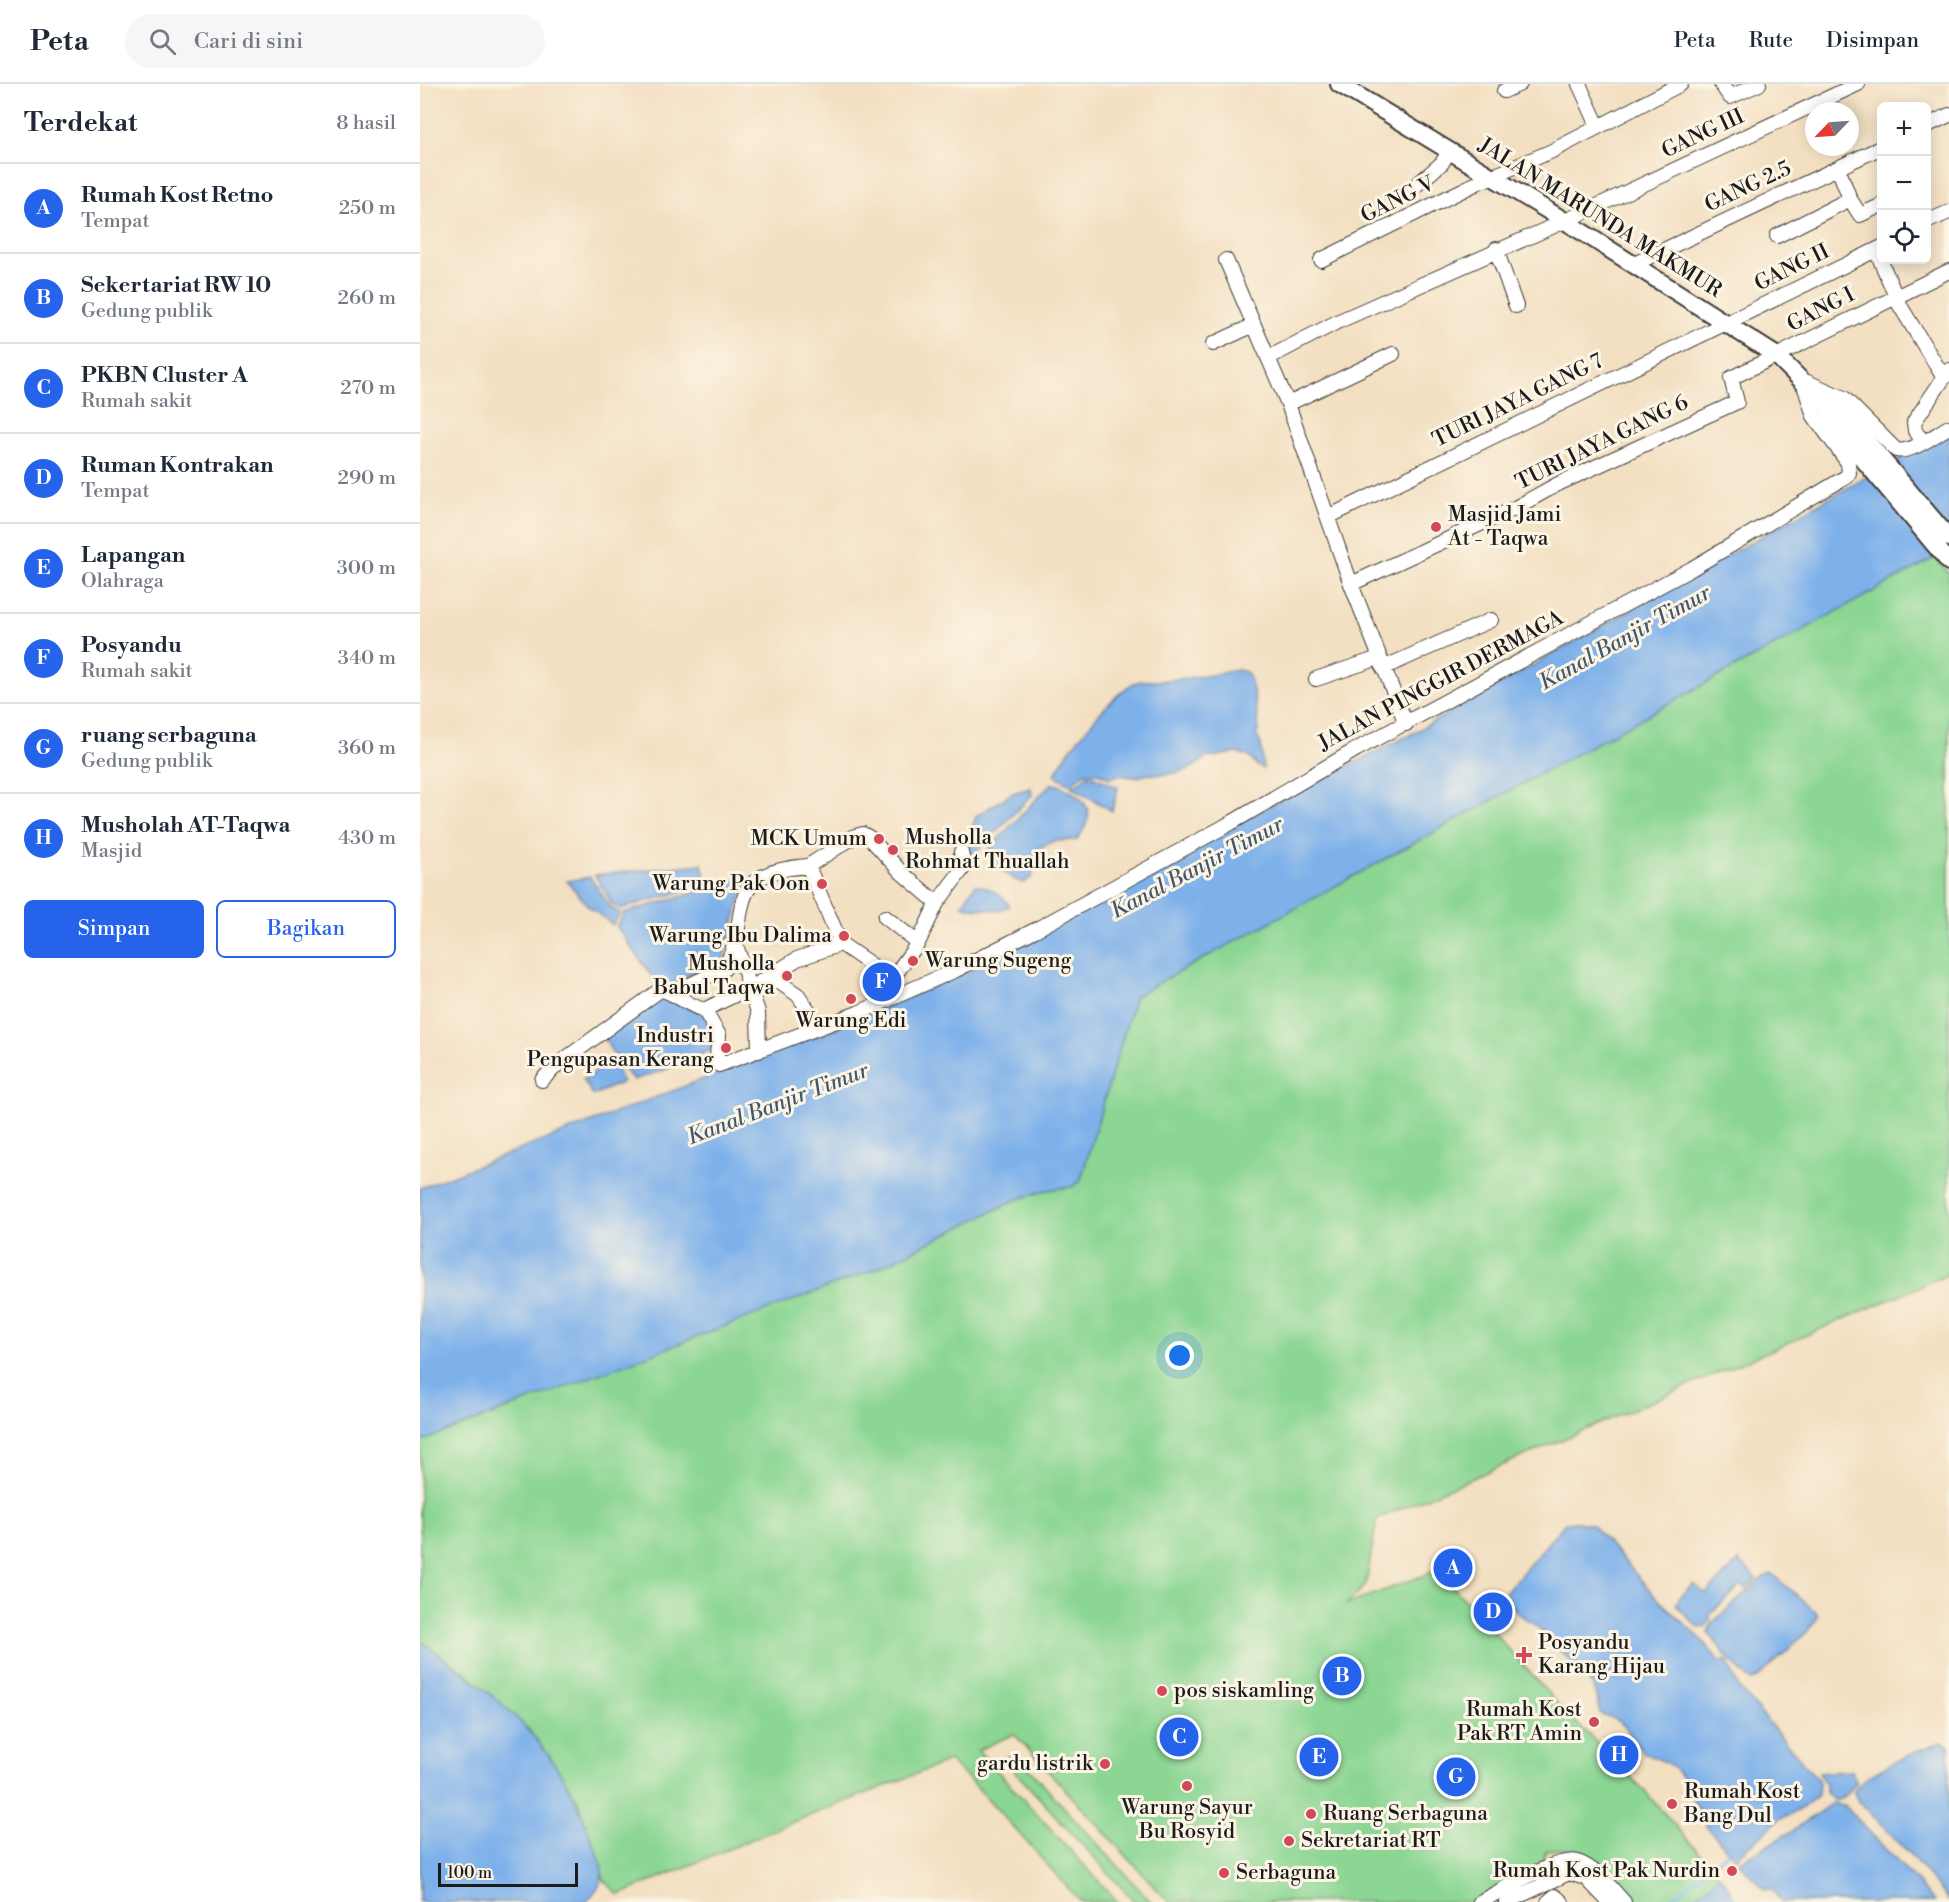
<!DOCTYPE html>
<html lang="id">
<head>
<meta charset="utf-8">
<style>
  :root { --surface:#fff; --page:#f6f6f7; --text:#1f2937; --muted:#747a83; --line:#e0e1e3; --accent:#2563eb }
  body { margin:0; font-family:"Libre Bodoni",serif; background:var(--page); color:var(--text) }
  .controls { position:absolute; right:18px; top:18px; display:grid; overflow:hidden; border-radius:9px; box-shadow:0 3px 15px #0003 }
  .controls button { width:54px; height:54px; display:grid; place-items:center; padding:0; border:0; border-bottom:2px solid var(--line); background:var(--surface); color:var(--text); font:30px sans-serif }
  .compass { position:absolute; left:1385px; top:18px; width:54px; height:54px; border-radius:50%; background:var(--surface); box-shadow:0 3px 15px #0003; rotate:245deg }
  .scale { position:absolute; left:18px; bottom:15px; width:140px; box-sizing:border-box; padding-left:6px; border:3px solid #1c1c1c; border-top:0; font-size:16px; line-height:21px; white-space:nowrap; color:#1c1c1c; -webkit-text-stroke:4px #fcf5e5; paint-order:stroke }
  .you { position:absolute; left:760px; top:1272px; width:21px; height:21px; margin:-15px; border:4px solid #fff; border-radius:50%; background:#1a73e8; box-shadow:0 0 0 9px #1a73e833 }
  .badge { display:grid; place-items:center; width:39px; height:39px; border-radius:50%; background:var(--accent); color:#fff; font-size:20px; font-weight:700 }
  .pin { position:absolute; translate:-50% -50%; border:3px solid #fff; box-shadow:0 2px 6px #0006 }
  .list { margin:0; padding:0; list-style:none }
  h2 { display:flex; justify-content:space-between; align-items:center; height:78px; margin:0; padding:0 24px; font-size:26px }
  h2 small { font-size:20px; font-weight:400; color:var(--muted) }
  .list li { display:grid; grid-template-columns:39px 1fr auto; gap:18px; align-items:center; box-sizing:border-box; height:90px; padding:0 24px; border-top:2px solid var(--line) }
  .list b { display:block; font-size:22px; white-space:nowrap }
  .list p { margin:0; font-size:20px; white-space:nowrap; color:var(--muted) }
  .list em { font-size:20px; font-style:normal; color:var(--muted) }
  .actions { display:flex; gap:12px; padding:18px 24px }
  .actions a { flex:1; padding:14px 0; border:2px solid var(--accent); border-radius:9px; text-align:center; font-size:21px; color:var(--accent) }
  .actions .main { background:var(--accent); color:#fff }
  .icon { flex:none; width:33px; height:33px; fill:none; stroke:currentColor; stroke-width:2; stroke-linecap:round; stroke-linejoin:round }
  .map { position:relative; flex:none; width:1529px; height:1818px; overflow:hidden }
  header { display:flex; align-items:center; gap:36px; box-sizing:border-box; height:84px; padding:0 30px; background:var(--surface); border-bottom:2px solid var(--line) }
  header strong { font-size:28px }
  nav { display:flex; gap:33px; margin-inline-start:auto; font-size:21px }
  .search { width:420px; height:54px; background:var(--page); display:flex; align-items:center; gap:15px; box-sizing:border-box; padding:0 21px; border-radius:33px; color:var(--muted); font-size:22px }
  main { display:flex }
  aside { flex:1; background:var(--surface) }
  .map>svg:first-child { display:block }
</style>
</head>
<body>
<header>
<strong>Peta</strong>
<div class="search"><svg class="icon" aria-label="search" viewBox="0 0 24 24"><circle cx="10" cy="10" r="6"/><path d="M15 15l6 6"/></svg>Cari di sini</div>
<nav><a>Peta</a><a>Rute</a><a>Disimpan</a></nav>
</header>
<main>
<aside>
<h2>Terdekat<small>8 hasil</small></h2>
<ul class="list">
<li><span class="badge">A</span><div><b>Rumah Kost Retno</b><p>Tempat</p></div><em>250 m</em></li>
<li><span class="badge">B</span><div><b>Sekertariat RW 10</b><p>Gedung publik</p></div><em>260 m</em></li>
<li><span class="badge">C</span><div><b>PKBN Cluster A</b><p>Rumah sakit</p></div><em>270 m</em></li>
<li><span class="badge">D</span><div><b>Ruman Kontrakan</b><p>Tempat</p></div><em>290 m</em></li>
<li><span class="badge">E</span><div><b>Lapangan</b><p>Olahraga</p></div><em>300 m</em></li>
<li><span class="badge">F</span><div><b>Posyandu</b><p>Rumah sakit</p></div><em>340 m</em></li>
<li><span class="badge">G</span><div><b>ruang serbaguna</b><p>Gedung publik</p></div><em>360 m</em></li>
<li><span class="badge">H</span><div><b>Musholah AT-Taqwa</b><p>Masjid</p></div><em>430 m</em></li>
</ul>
<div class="actions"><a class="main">Simpan</a><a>Bagikan</a></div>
</aside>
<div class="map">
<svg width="1529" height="1818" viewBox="0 0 1529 1818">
  <rect width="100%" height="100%" fill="#fcf5e5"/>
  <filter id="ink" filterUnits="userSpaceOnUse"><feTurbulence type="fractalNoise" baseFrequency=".0167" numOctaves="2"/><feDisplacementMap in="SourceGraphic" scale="12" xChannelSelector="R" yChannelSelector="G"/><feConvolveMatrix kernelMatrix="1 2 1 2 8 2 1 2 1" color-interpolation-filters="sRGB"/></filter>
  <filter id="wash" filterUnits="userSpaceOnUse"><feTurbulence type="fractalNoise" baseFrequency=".008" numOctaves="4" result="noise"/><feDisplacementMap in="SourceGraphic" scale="24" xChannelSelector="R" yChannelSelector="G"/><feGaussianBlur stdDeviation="1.35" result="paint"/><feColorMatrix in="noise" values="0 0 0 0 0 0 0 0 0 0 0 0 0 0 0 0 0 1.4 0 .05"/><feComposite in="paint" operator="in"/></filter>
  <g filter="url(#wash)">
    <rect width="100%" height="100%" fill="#f3dfc1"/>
    <path fill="#8bd693" stroke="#547958" stroke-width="1.5" d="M1512,469L1529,490V1190L957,1435L946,1501L926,1521L1018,1486L1137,1619L1219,1701L1300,1792L1269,1818H1216C1191,1793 1165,1757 1126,1767L1107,1815L1095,1818H749L594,1650L558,1666L698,1818H661L557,1703L529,1677L368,1740L199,1811L184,1796L157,1715L109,1646L47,1590L0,1557V1351L708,911Z
      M595,1671L607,1683L731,1818H715L589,1681L586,1676L587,1673Z"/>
    <path fill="#7eb1ea" stroke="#4d6683" stroke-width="1.5" d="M1529,349V466L715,912L660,1098L651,1103L627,1106L595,1116L456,1185L0,1358V1104L416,944L547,888L868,712L988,652L1462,384Z
      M814,586C819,586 825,586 828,590C833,597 837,633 839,645L836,650L841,660L843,685C836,682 834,677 829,673C816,664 800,674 786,673C773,688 749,692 730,690C725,690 721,693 717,693C704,694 704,688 690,694C675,686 662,686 651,701L635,691C642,671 696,605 717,598C724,596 733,597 740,597C765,594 790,593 814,586Z
      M669,691L698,703L692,727L652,703Z
      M631,700C638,699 642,703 648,706C673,721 674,732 657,756L633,757L615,766L612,793L603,799L599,798L575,783L568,766Z
      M611,704L612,711L556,768L549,769L547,761L556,732L593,709Z
      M282,780L287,800L200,825L192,820L175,791Z
      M170,793L191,824L200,829L193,841L168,822L147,797Z
      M319,796L325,799L303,877L281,884L241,905L197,843L204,829Z
      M555,801C566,801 584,811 589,822L579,827C566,823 556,827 542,821Z
      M240,907L282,928L297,952L293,965L286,968L242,987L213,996L196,975L184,953Z
      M192,977L203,998L173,1011L163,996Z
      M1158,1438L1172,1441L1239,1516L1279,1553L1299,1577H1307L1319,1604L1399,1697L1398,1711L1378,1727L1361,1734L1315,1774L1286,1742V1737C1272,1721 1270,1701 1256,1686C1246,1675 1235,1676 1224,1668C1215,1661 1211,1650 1204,1642C1198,1635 1189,1633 1180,1629L1174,1604L1167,1594L1119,1544L1099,1530L1082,1513L1145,1439Z
      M1319,1477L1337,1495L1326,1505L1321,1501L1289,1531L1291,1535L1285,1543L1279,1544L1256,1521L1260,1512L1274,1500L1285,1510Z
      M1352,1490L1395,1527L1398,1533L1390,1545L1339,1593L1332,1597L1312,1579L1288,1548L1291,1540L1344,1493Z
      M0,1557C78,1612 135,1655 169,1748C173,1761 183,1777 182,1791C182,1803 172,1809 167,1818H0Z
      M1521,1658L1529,1662V1817L1489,1769L1437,1715L1434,1708C1440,1690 1502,1665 1521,1658Z
      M1431,1687L1437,1698C1429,1705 1427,1717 1413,1716L1405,1707V1700L1399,1689Z
      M1412,1719L1425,1722L1515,1818H1362L1350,1804L1345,1806L1318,1778L1371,1748Z
      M1300,1792C1309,1801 1310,1810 1318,1818H1269Z"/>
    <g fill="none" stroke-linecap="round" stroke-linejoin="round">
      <path stroke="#7eb1ea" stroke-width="3" d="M1247,1818L1308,1768"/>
    </g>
  </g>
  <g filter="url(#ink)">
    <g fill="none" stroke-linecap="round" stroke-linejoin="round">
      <defs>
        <path id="minor" d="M1159,0L1178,42
          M1301,0L1310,13L1339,0
          M1084,7L1100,0
          M1506,42L1529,31
          M993,104L1022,79L1029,67
          M1430,115L1440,131L1462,121
          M1506,138L1529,128
          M1357,152L1430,115L1418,84
          M1076,165L1096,222
          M1456,166L1479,220L1524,294
          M806,176L868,320L931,500L986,640
          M901,176L1057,99L1132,67L1261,0
          M1212,181L1462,63
          M793,260L834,241
          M848,274L917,238L1145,137L1438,0
          M1385,297L1424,314L1476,366C1491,370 1516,350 1529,343
          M868,320L973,270
          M1503,357L1495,347L1494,338L1529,286
          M908,433L1462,163
          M931,500L1095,424L1138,400L1317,318L1311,294L1529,187
          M963,584L1071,536
          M896,595L959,574
          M465,833L498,859L517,819L544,783L541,768
          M314,855L338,928L339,967
          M421,860L472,895L498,859
          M350,892L378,911L400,943
          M252,909L304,885C335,830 297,789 388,782
          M284,926L299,951L297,972L299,981L438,929L536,886L615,846L811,739L937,665L1271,485L1426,393L1429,389L1428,379L1394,332L1383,298
          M122,996L137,981L240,906C251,906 268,922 284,926L339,899L377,875L421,860L388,782L435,752L443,750L450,754L482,789L517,819
          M1060,1818C1079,1808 1138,1771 1158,1778C1177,1785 1191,1804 1204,1818
          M1086,1818L1149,1789L1166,1794L1189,1818
          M1128,1818L1135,1812L1142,1818"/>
        <path id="major" d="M919,0L1145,137L1357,272L1406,321L1421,327L1529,454
          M1406,321L1411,337L1529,478"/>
      </defs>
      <use href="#minor" stroke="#3c3935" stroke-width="16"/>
      <use href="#major" stroke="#3c3935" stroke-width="20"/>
      <use href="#minor" stroke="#fff" stroke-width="14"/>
      <use href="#major" stroke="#fff" stroke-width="16"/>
    </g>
  </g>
  <g fill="#d1495b" stroke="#fcf5e5" stroke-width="2">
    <circle cx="1016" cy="443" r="6"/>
    <circle cx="459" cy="755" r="6"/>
    <circle cx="473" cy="766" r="6"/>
    <circle cx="402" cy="800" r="6"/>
    <circle cx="424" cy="852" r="6"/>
    <circle cx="493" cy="877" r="6"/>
    <circle cx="367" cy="892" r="6"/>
    <circle cx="431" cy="915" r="6"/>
    <circle cx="306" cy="964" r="6"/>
    <path d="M1101 1562h6v6h6v6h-6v6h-6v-6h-6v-6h6z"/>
    <circle cx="742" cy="1607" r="6"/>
    <circle cx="1174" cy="1638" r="6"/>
    <circle cx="685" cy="1680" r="6"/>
    <circle cx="767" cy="1702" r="6"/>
    <circle cx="1252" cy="1720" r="6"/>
    <circle cx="891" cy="1730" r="6"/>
    <circle cx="869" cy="1757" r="6"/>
    <circle cx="1312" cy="1787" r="6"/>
    <circle cx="804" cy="1789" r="6"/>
  </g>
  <g text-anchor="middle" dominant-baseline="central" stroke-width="6" stroke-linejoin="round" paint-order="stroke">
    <g font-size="21" fill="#1c1c1c" stroke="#fcf5e5">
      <text transform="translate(1283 50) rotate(-25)">GANG III</text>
      <text transform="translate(1328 103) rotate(-25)">GANG 2.5</text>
      <text transform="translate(978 116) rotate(-26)">GANG V</text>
      <text transform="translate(1180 134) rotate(32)">JALAN MARUNDA MAKMUR</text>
      <text transform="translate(1372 184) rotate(-26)">GANG II</text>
      <text transform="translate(1401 226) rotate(-27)">GANG I</text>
      <text transform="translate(1098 317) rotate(-26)">TURI JAYA GANG 7</text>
      <text transform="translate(1182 359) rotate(-26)">TURI JAYA GANG 6</text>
      <text transform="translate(1021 597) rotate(-28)">JALAN PINGGIR DERMAGA</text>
    </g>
    <g font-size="21" fill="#1c1c1c" stroke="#fcf5e5" text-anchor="start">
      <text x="1028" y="431">Masjid Jami<tspan x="1028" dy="24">At - Taqwa</tspan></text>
      <text x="485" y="754">Musholla<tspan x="485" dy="24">Rohmat Thuallah</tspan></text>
      <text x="447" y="755" text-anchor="end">MCK Umum</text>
      <text x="390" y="800" text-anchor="end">Warung Pak Oon</text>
      <text x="412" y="852" text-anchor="end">Warung Ibu Dalima</text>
      <text x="505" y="877">Warung Sugeng</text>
      <text x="355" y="880" text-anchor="end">Musholla<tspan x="355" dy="24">Babul Taqwa</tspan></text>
      <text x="431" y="937" text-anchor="middle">Warung Edi</text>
      <text x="294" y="952" text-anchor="end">Industri<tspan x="294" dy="24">Pengupasan Kerang</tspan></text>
      <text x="1118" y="1559">Posyandu<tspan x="1118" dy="24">Karang Hijau</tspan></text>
      <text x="754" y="1607">pos siskamling</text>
      <text x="1162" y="1626" text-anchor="end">Rumah Kost<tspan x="1162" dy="24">Pak RT Amin</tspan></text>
      <text x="673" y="1680" text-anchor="end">gardu listrik</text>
      <text x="1264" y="1708">Rumah Kost<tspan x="1264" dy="24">Bang Dul</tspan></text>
      <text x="767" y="1724" text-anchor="middle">Warung Sayur<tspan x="767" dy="24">Bu Rosyid</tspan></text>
      <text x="903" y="1730">Ruang Serbaguna</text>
      <text x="881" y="1757">Sekretariat RT</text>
      <text x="1300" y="1787" text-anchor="end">Rumah Kost Pak Nurdin</text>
      <text x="816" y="1789">Serbaguna</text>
    </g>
    <g font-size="22" font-style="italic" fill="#43586e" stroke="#fcf5e5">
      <text transform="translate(1205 554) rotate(-29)">Kanal Banjir Timur</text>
      <text transform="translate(777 784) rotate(-28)">Kanal Banjir Timur</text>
      <text transform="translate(358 1020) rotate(-21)">Kanal Banjir Timur</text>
    </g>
  </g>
</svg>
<div class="controls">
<button>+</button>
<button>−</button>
<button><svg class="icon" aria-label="locate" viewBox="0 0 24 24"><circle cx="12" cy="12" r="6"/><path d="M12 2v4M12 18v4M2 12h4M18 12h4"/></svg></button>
</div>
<svg class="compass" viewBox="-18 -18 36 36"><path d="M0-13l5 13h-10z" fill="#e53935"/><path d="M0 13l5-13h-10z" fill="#747a83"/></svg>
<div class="scale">100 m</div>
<div class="you"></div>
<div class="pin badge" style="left:1033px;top:1484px">A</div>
<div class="pin badge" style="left:922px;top:1592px">B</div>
<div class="pin badge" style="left:759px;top:1653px">C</div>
<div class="pin badge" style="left:1073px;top:1528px">D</div>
<div class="pin badge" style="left:899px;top:1673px">E</div>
<div class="pin badge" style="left:462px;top:898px">F</div>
<div class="pin badge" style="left:1036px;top:1693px">G</div>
<div class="pin badge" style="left:1199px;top:1671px">H</div>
</div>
</main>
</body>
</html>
